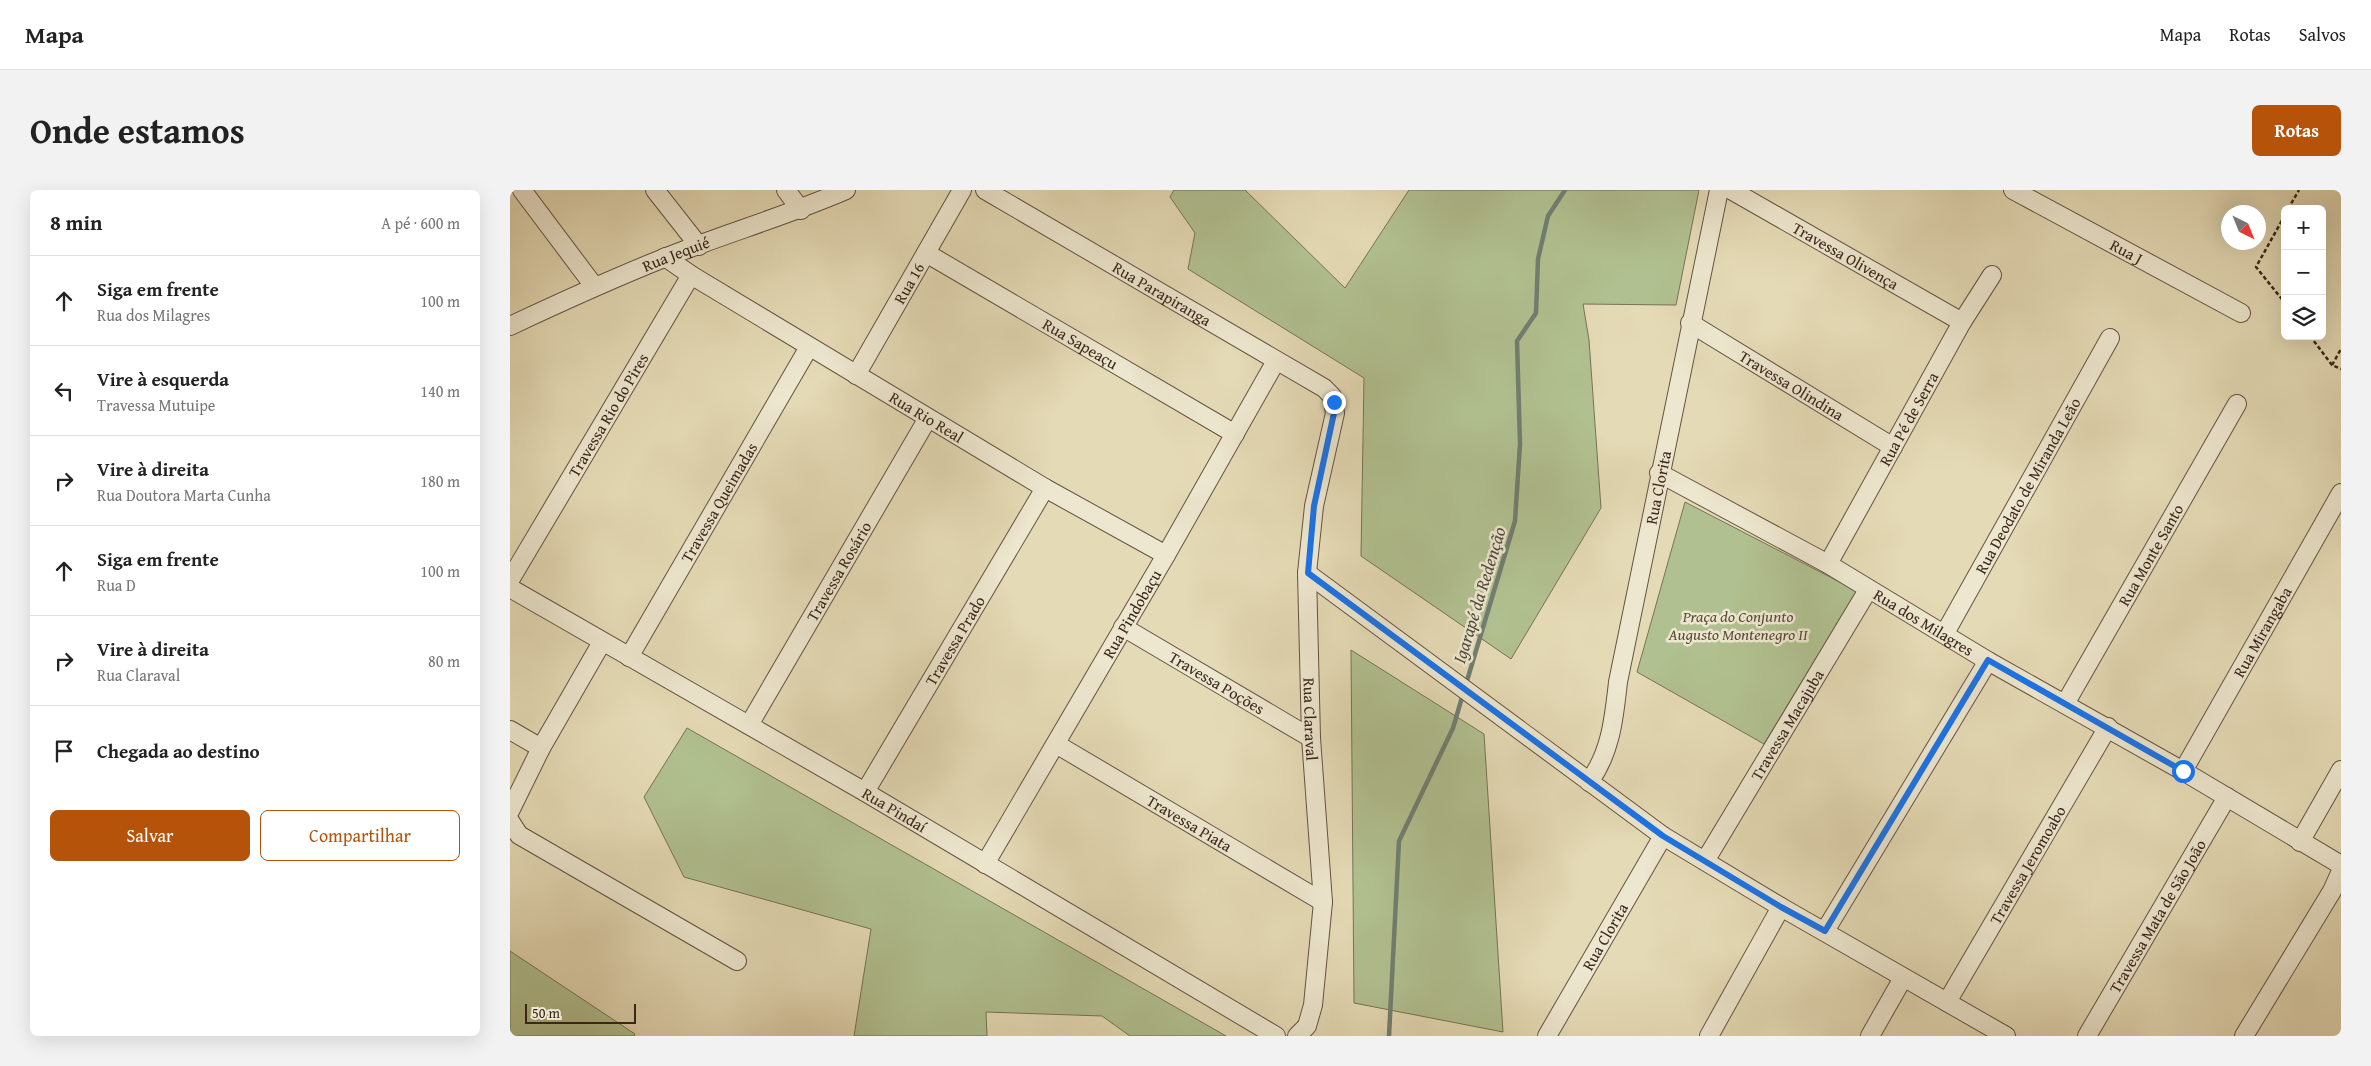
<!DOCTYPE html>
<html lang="pt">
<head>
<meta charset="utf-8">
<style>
  :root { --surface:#fff; --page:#f2f2f2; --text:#222; --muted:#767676; --line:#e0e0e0; --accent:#b45309 }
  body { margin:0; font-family:"Gentium Book Plus",serif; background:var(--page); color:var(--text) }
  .controls { position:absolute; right:15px; top:15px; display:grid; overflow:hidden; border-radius:8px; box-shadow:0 5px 20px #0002 }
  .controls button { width:45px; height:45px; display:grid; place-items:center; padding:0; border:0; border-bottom:1px solid var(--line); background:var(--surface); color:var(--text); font:25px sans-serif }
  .compass { position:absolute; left:1711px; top:15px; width:45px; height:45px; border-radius:50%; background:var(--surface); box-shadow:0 5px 20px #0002; rotate:137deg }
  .scale { position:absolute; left:15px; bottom:12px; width:111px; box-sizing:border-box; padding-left:5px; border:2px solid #3a261b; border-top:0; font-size:14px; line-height:18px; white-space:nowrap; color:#3a261b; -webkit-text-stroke:4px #ede7cf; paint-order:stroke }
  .stop { position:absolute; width:15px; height:15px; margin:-11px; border:4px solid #1a73e8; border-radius:50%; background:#fff }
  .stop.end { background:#1a73e8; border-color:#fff; box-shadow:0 1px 5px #0008 }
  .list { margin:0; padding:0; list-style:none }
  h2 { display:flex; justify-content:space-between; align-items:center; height:65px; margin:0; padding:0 20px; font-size:21px }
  h2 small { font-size:16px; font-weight:400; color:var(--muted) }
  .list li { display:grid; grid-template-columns:32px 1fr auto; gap:15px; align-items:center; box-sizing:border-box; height:90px; padding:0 20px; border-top:1px solid var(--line) }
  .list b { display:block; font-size:19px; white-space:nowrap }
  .list p { margin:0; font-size:16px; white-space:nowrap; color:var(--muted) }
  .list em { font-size:16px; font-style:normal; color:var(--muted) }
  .actions { display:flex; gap:10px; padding:15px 20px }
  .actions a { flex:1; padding:11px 0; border:1px solid var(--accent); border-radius:8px; text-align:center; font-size:18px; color:var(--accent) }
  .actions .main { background:var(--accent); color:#fff }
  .icon { flex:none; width:28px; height:28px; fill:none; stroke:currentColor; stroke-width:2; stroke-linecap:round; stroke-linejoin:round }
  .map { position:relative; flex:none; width:1831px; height:846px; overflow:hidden; border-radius:8px }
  header { display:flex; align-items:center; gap:30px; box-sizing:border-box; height:70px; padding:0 25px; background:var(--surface); border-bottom:1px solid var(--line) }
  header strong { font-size:24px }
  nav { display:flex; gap:28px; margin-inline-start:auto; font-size:18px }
  .intro { display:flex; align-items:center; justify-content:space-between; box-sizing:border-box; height:120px; padding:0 30px }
  h1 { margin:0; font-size:35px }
  .button { padding:12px 22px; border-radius:8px; background:var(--accent); color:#fff; font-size:18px; font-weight:700 }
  main { display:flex; gap:30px; padding:0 30px }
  aside { flex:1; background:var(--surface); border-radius:8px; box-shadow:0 5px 20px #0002 }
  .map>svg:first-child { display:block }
</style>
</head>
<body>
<header>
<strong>Mapa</strong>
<nav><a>Mapa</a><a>Rotas</a><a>Salvos</a></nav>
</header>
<div class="intro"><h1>Onde estamos</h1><a class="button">Rotas</a></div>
<main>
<aside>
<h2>8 min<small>A pé · 600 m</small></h2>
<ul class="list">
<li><svg class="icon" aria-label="ahead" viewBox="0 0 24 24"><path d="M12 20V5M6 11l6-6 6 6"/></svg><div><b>Siga em frente</b><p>Rua dos Milagres</p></div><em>100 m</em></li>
<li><svg class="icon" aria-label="left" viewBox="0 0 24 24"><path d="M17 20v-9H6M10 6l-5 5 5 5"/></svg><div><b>Vire à esquerda</b><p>Travessa Mutuipe</p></div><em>140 m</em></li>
<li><svg class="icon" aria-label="right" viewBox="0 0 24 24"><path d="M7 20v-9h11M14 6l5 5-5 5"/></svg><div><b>Vire à direita</b><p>Rua Doutora Marta Cunha</p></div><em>180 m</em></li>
<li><svg class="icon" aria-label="ahead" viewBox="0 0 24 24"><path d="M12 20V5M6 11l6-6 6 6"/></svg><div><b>Siga em frente</b><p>Rua D</p></div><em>100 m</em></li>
<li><svg class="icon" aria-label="right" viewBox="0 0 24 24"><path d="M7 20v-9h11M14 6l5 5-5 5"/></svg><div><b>Vire à direita</b><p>Rua Claraval</p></div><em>80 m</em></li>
<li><svg class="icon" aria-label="arrive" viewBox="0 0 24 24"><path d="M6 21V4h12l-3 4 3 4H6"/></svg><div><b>Chegada ao destino</b></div></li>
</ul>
<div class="actions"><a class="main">Salvar</a><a>Compartilhar</a></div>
</aside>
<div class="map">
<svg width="1831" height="846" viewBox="0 0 1831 846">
  <rect width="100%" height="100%" fill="#e4dab5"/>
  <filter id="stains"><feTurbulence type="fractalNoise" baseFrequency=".004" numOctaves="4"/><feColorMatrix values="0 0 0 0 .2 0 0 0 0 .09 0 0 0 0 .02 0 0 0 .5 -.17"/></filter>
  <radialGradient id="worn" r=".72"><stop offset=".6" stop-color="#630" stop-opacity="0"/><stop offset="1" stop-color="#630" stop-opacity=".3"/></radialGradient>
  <path fill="#b1c090" stroke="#767356" d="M664,0H735L835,98L899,0H1189L1166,115L1073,114L1079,150L1091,318L1001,469L851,366L854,188L678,79L685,43L660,7Z
    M1175,312L1347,401L1254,554L1127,482Z
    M841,460L974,544L993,842L844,813Z
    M177,538L716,846H620L592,826L476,822L477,846H344L361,739L174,687L134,607Z
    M0,761L125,844L124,846H0Z"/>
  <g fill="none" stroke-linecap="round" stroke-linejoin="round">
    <path stroke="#717f71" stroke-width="4.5" d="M956,494L1005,331L1010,254L1007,151L1026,123L1028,69L1038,26L1055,0
      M879,846L889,651L943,538L953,504"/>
    <defs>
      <g id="minor">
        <path d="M12,0L84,96"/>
        <path d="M145,0L189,56"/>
        <path d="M276,0L291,20"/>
        <path id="s1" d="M475,0L814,198L822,206L825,223L804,316L797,383L801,548L813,712L803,815L797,836L787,846"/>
        <path id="s2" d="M1221,0L1452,132"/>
        <path id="s3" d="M1503,0L1731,123"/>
        <path id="s4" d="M416,63L725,244"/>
        <path id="s5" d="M181,85L535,298L656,365"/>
        <path id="s6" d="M1180,133L1383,257"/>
        <path id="s7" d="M0,136C51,112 102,89 154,68C214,44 276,26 336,0"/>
        <path id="s8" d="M346,185L452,0"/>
        <path id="s9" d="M1149,283L1318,374L1478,471L1673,581L1831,675"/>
        <path id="s10" d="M1318,374L1452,132L1482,85"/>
        <path d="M797,383L1153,646L1271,717L1496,846"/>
        <path id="s11" d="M0,390L181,85L155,67"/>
        <path id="s12" d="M0,398L355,602L766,846"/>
        <path id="s13" d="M613,437L801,548"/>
        <path id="s14" d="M1435,443L1600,148"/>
        <path id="s15" d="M119,467L299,157"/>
        <path id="s16" d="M1555,514L1727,214"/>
        <path id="s17" d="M239,535L418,228"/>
        <path d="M0,540L31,558"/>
        <path id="s18" d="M546,554L813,712"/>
        <path id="s19" d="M1673,581L1831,303"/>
        <path id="s20" d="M1079,592C1101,562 1104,528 1108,492L1209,0"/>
        <path id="s21" d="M355,602L535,298"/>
        <path d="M0,621L31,558L92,452"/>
        <path d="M0,631L9,645L227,771"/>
        <path d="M1790,652L1831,580"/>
        <path id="s22" d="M1195,671L1358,400"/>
        <path id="s23" d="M475,674L656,365L766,171"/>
        <path d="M1315,741L1478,471"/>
        <path id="s24" d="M1437,812L1598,537"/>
        <path id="s25" d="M1037,846L1153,646"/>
        <path d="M1199,846L1271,717"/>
        <path d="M1360,846L1393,788"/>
        <path id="s26" d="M1577,846L1717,607"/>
        <path d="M1734,846L1822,701L1831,681"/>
      </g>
    </defs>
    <use href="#minor" stroke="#645342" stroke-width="20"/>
    <path stroke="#3a261b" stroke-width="2.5" stroke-dasharray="4 2.5" stroke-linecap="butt" d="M1778,19L1789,0
      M1775,25L1746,77L1775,113
      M1800,146L1822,175L1831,179
      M1822,175L1831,159"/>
    <use href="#minor" stroke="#ede7cf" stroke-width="18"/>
  </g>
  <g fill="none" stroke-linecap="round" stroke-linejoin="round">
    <path stroke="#1a73e8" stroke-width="6" d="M824,212V223L804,316L798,383L1153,646L1271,717L1315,741L1478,470L1673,581"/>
  </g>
  <g text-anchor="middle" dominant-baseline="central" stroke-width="5" stroke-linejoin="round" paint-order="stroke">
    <g font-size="16" fill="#3a261b" stroke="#ede7cf">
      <text stroke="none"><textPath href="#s3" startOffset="129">Rua J</textPath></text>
      <text stroke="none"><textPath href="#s7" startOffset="181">Rua Jequié</textPath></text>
      <text stroke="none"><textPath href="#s2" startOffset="132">Travessa Olivença</textPath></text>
      <text stroke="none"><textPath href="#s8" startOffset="106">Rua 16</textPath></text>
      <text stroke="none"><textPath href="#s1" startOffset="205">Rua Parapiranga</textPath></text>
      <text stroke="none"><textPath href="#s4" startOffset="179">Rua Sapeaçu</textPath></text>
      <text stroke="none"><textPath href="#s6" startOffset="119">Travessa Olindina</textPath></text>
      <text stroke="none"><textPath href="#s11" startOffset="192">Travessa Rio do Pires</textPath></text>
      <text stroke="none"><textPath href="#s5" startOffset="275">Rua Rio Real</textPath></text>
      <text stroke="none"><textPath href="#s10" startOffset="166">Rua Pé de Serra</textPath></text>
      <text stroke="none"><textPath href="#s14" startOffset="169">Rua Deodato de Miranda Leão</textPath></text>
      <text stroke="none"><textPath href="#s20" startOffset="304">Rua Clorita</textPath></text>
      <text stroke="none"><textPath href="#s15" startOffset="179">Travessa Queimadas</textPath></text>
      <text stroke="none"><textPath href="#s16" startOffset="172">Rua Monte Santo</textPath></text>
      <text stroke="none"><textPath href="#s17" startOffset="178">Travessa Rosário</textPath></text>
      <text stroke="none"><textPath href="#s23" startOffset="290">Rua Pindobaçu</textPath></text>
      <text stroke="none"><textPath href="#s9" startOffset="304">Rua dos Milagres</textPath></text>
      <text stroke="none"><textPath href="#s19" startOffset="160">Rua Mirangaba</textPath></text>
      <text stroke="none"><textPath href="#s21" startOffset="176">Travessa Prado</textPath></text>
      <text stroke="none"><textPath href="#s13" startOffset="109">Travessa Poções</textPath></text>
      <text stroke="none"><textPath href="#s1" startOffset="730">Rua Claraval</textPath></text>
      <text stroke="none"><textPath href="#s22" startOffset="159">Travessa Macajuba</textPath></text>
      <text stroke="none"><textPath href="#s12" startOffset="444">Rua Pindaí</textPath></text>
      <text stroke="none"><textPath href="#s18" startOffset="155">Travessa Piata</textPath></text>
      <text stroke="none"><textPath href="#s24" startOffset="159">Travessa Jeromoabo</textPath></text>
      <text stroke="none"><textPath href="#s26" startOffset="139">Travessa Mata de São João</textPath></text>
      <text stroke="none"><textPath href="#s25" startOffset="115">Rua Clorita</textPath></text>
    </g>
    <g font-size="16" font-style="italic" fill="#584c38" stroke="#ede7cf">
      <text x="1228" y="426">Praça do Conjunto<tspan x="1228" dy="18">Augusto Montenegro II</tspan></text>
    </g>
    <g font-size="18" font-style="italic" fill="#514b3f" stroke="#ede7cf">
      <text transform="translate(969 405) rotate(-73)">Igarapé da Redenção</text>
    </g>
  </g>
  <rect width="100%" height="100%" filter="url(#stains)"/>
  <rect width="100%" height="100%" fill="url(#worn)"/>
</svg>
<div class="controls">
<button>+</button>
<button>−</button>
<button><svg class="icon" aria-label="layers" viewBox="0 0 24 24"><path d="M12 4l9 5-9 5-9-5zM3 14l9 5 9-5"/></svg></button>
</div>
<svg class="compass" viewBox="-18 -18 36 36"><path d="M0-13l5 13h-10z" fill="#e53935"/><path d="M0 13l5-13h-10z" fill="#767676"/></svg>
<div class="scale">50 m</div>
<div class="stop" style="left:1673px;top:581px"></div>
<div class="stop end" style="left:824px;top:212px"></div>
</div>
</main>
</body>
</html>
